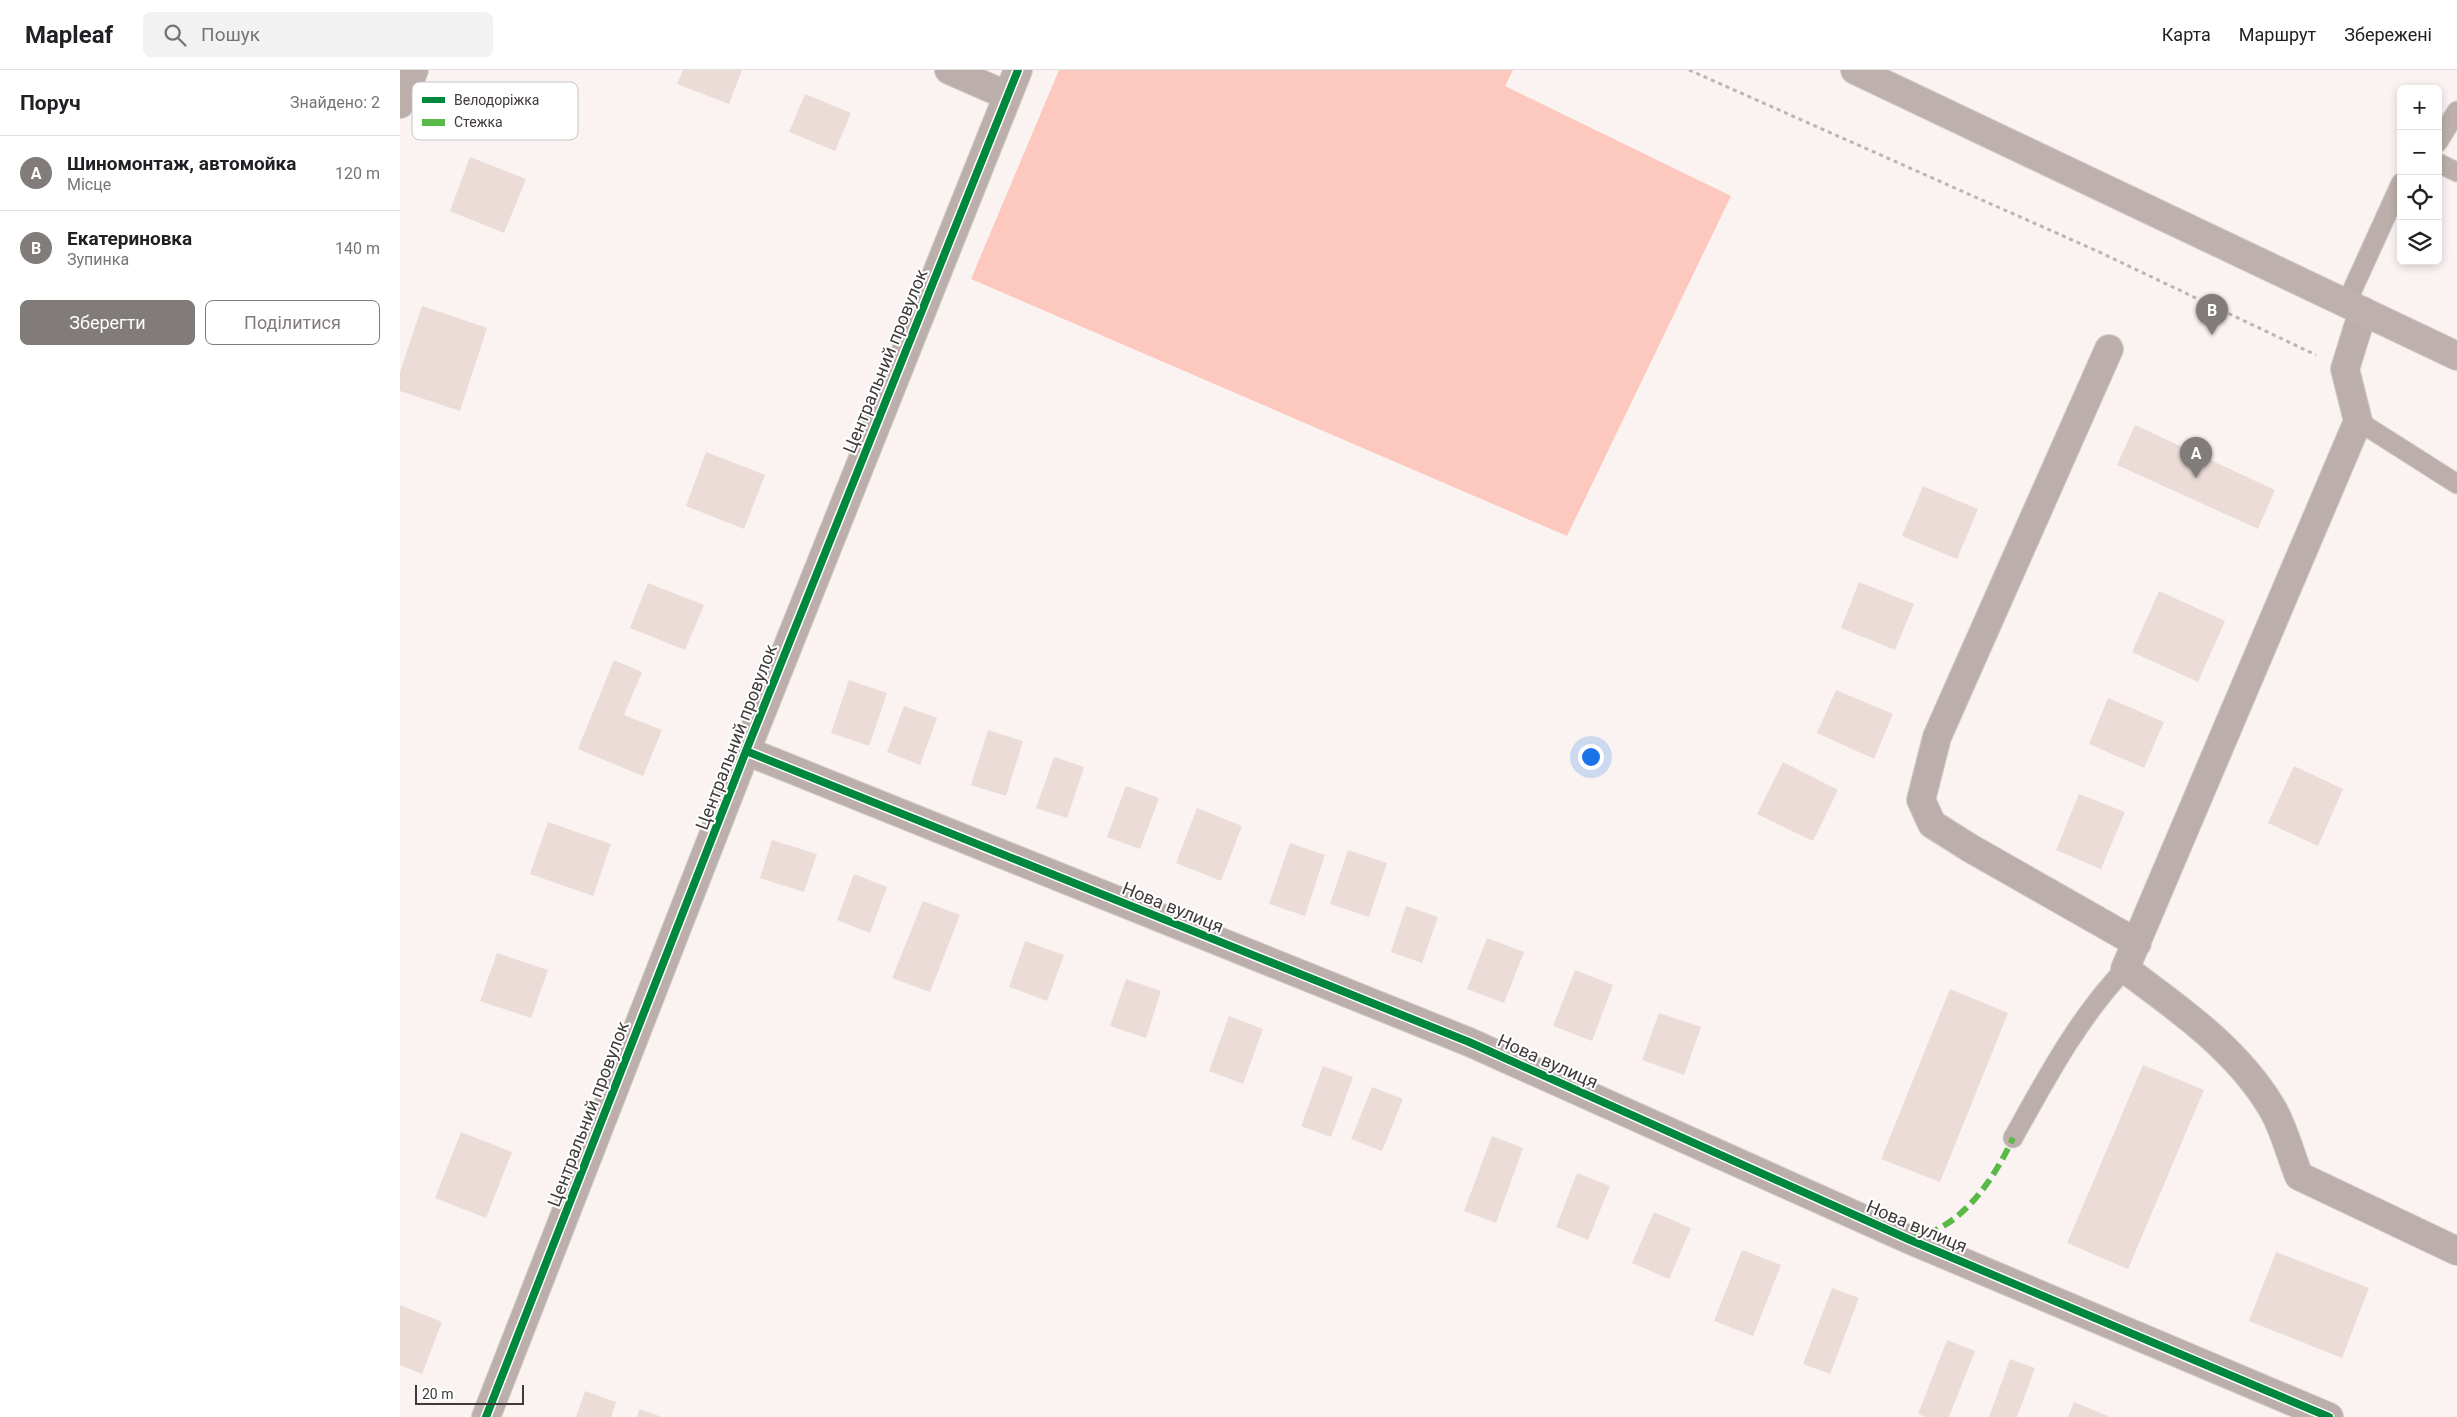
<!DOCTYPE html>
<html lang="uk">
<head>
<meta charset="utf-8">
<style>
  :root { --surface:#fff; --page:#f2f2f2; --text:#202124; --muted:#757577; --line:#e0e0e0; --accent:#817b7a }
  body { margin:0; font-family:Roboto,sans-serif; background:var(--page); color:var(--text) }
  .controls { position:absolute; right:15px; top:15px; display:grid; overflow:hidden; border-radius:8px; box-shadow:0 2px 8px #0003 }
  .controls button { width:45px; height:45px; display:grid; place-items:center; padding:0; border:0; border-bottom:1px solid var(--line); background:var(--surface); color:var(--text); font:25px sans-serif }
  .scale { position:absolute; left:15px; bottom:12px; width:109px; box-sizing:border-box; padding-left:5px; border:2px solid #403b3a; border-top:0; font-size:14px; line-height:18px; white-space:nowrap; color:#403b3a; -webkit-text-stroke:4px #fff; paint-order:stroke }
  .you { position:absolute; left:1190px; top:686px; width:18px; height:18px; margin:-12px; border:4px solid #fff; border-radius:50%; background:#1a73e8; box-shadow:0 0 0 8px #1a73e833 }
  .badge { display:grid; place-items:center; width:32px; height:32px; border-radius:50%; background:var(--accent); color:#fff; font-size:16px; font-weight:700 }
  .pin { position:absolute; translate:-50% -41px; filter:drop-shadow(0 1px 2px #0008) }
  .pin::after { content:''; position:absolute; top:26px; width:18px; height:15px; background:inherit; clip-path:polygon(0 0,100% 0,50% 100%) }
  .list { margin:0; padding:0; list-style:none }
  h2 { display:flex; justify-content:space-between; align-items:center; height:65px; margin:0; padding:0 20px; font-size:21px }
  h2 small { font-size:16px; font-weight:400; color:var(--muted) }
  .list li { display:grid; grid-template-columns:32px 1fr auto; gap:15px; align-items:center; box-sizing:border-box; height:75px; padding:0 20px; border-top:1px solid var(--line) }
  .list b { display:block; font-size:19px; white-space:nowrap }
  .list p { margin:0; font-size:16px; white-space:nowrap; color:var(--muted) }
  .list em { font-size:16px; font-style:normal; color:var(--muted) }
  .actions { display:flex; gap:10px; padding:15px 20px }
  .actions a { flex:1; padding:11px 0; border:1px solid var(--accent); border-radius:8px; text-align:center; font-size:18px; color:var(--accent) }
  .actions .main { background:var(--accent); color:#fff }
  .icon { flex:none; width:28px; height:28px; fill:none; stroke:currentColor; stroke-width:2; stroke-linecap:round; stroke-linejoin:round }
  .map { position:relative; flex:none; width:2057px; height:1347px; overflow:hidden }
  header { display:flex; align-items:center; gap:30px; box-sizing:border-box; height:70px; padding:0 25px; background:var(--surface); border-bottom:1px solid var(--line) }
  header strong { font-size:24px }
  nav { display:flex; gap:28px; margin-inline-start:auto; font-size:18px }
  .search { width:350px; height:45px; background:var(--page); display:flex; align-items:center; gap:12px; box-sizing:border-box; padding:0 18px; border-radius:8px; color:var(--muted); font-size:19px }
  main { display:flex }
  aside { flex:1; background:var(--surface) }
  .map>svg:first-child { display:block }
</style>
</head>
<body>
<header>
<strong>Mapleaf</strong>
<div class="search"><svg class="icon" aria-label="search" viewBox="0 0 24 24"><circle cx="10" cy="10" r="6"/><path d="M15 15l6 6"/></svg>Пошук</div>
<nav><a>Карта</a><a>Маршрут</a><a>Збережені</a></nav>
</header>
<main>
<aside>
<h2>Поруч<small>Знайдено: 2</small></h2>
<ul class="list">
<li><span class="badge">A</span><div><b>Шиномонтаж, автомойка</b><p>Місце</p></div><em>120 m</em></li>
<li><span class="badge">B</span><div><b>Екатериновка</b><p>Зупинка</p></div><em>140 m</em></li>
</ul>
<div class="actions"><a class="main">Зберегти</a><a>Поділитися</a></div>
</aside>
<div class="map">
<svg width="2057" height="1347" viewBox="0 0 2057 1347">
  <rect width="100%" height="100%" fill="#faf3f2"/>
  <path fill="#fdc9be" d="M659,0H1113L1105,16L1331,126L1167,466L571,209Z"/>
  <path fill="#ebdcd8" d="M283,0H342L329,34L277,14Z
    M405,24L451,43L435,81L389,62Z
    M70,87L126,109L104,163L50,141Z
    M22,236L87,258L60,341L0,321V302Z
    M1735,355L1875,420L1858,459L1717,395Z
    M306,382L365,405L344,459L286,436Z
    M1523,416L1578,439L1557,489L1502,466Z
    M1459,512L1514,534L1495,580L1441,558Z
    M248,513L304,535L285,580L230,558Z
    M1759,521L1825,551L1798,612L1732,582Z
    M214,590L242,602L224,645L262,660L243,706L178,679Z
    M449,610L487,623L469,676L431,663Z
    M1436,620L1493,644L1474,689L1417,663Z
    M1708,628L1764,652L1744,698L1689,674Z
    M504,636L537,648L520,695L487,682Z
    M588,660L623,671L606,726L571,715Z
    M654,687L684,697L667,748L636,738Z
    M1383,692L1438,720L1413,771L1357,744Z
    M1894,696L1943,719L1918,776L1868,753Z
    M726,716L759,728L740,779L707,767Z
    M1679,724L1725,742L1701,799L1656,780Z
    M797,738L842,756L821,811L776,793Z
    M148,752L211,774L193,826L130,804Z
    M372,770L417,784L404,822L360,808Z
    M890,773L925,785L905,846L869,834Z
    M948,780L987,793L969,847L930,834Z
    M454,804L487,817L470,863L437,850Z
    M523,831L560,845L530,922L492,908Z
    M1006,836L1038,847L1022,893L991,882Z
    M1087,868L1124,882L1104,933L1067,919Z
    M625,871L664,885L647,931L609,917Z
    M97,883L148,900L131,948L80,931Z
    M1175,900L1213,915L1192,971L1153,956Z
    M726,909L761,921L746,968L710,956Z
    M1550,919L1608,943L1540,1112L1481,1089Z
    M1259,943L1301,957L1284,1005L1242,990Z
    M829,946L863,959L843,1014L809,1001Z
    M1743,995L1804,1020L1728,1199L1667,1173Z
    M923,996L953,1007L931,1067L901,1056Z
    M972,1017L1003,1029L982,1081L951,1069Z
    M61,1062L112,1082L86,1148L35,1128Z
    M1092,1066L1123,1078L1096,1153L1064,1141Z
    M1177,1103L1210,1116L1188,1170L1156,1157Z
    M1254,1142L1291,1158L1269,1209L1232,1193Z
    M1342,1180L1381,1195L1353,1266L1314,1251Z
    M1876,1182L1969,1218L1942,1288L1849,1251Z
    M1432,1218L1459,1228L1430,1304L1403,1294Z
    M0,1235L42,1252L22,1304L0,1295Z
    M1547,1270L1575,1281L1549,1347H1526L1518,1344Z
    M1610,1289L1635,1298L1617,1347H1589Z
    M185,1321L216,1332L211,1347H176Z
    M1674,1332L1710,1347H1668Z
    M239,1339L262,1347H237Z"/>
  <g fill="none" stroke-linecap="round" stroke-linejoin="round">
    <defs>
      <path id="service" d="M2038,72L2057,41
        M2038,93L2057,102
        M1946,234L2001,113
        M1958,351L2057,414
        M1613,1068C1646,1009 1678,948 1725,899"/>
      <path id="minor" d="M549,0L606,25
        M0,34L14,0
        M1963,241L1945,299L1958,351L1725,899C1779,939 1837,979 1872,1038C1884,1058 1890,1084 1899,1106L2057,1181
        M1709,279L1537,667L1521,730L1532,754L1570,778L1737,873
        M346,681L1069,972L1508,1169L1929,1347
        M86,1347L346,681L618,0"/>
      <path id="primary" d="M1455,0L2057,286"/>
    </defs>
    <use href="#service" stroke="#d4cfce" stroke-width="21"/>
    <use href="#minor" stroke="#d4cfce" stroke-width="30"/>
    <use href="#primary" stroke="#d4cfce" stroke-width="30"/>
    <path stroke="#beb4b2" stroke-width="3" stroke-dasharray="4 4" stroke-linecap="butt" d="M1289,0L1697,181L1916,285"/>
    <use href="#service" stroke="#bcaeab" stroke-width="19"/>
    <use href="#minor" stroke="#bcaeab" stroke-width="28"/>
    <use href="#primary" stroke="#beb0ac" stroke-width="28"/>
    <path stroke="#58b947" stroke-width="6" stroke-dasharray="12 6" stroke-linecap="butt" d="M1510,1169C1518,1166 1527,1164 1536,1160C1571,1143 1597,1103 1613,1068"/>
    <defs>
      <path id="cycleway" d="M346,681L1069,972L1508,1169L1929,1347
        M86,1347L346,681L618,0"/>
    </defs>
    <use href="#cycleway" stroke="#fff" stroke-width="11"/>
    <use href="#cycleway" stroke="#00873e" stroke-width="8"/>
  </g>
  <g text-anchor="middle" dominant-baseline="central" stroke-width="4" stroke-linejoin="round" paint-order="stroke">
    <g font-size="18" fill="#403b3a" stroke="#fff">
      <text transform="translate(485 291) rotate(-68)">Центральний провулок</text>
      <text transform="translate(336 667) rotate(-69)">Центральний провулок</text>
      <text transform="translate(773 837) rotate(22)">Нова вулиця</text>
      <text transform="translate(1148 991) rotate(24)">Нова вулиця</text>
      <text transform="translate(188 1044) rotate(-69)">Центральний провулок</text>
      <text transform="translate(1517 1156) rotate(23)">Нова вулиця</text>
    </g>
  </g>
  <rect x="12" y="12" width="166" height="58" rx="8" fill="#fff" stroke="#c6c4c4" stroke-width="1"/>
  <rect x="22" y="27" width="23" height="6" fill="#00873e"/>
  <rect x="22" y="49" width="23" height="7" fill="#58b947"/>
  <g font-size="14" fill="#403b3a">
    <text x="54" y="35">Велодоріжка</text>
    <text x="54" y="57">Стежка</text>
  </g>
</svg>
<div class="controls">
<button>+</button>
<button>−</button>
<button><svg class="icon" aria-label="locate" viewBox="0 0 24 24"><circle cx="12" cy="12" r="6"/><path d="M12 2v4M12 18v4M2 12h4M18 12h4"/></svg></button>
<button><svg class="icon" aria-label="layers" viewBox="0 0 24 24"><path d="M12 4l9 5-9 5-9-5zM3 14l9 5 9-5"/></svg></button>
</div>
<div class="scale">20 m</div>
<div class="you"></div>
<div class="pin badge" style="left:1796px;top:408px">A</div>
<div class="pin badge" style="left:1812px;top:265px">B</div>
</div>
</main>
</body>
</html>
